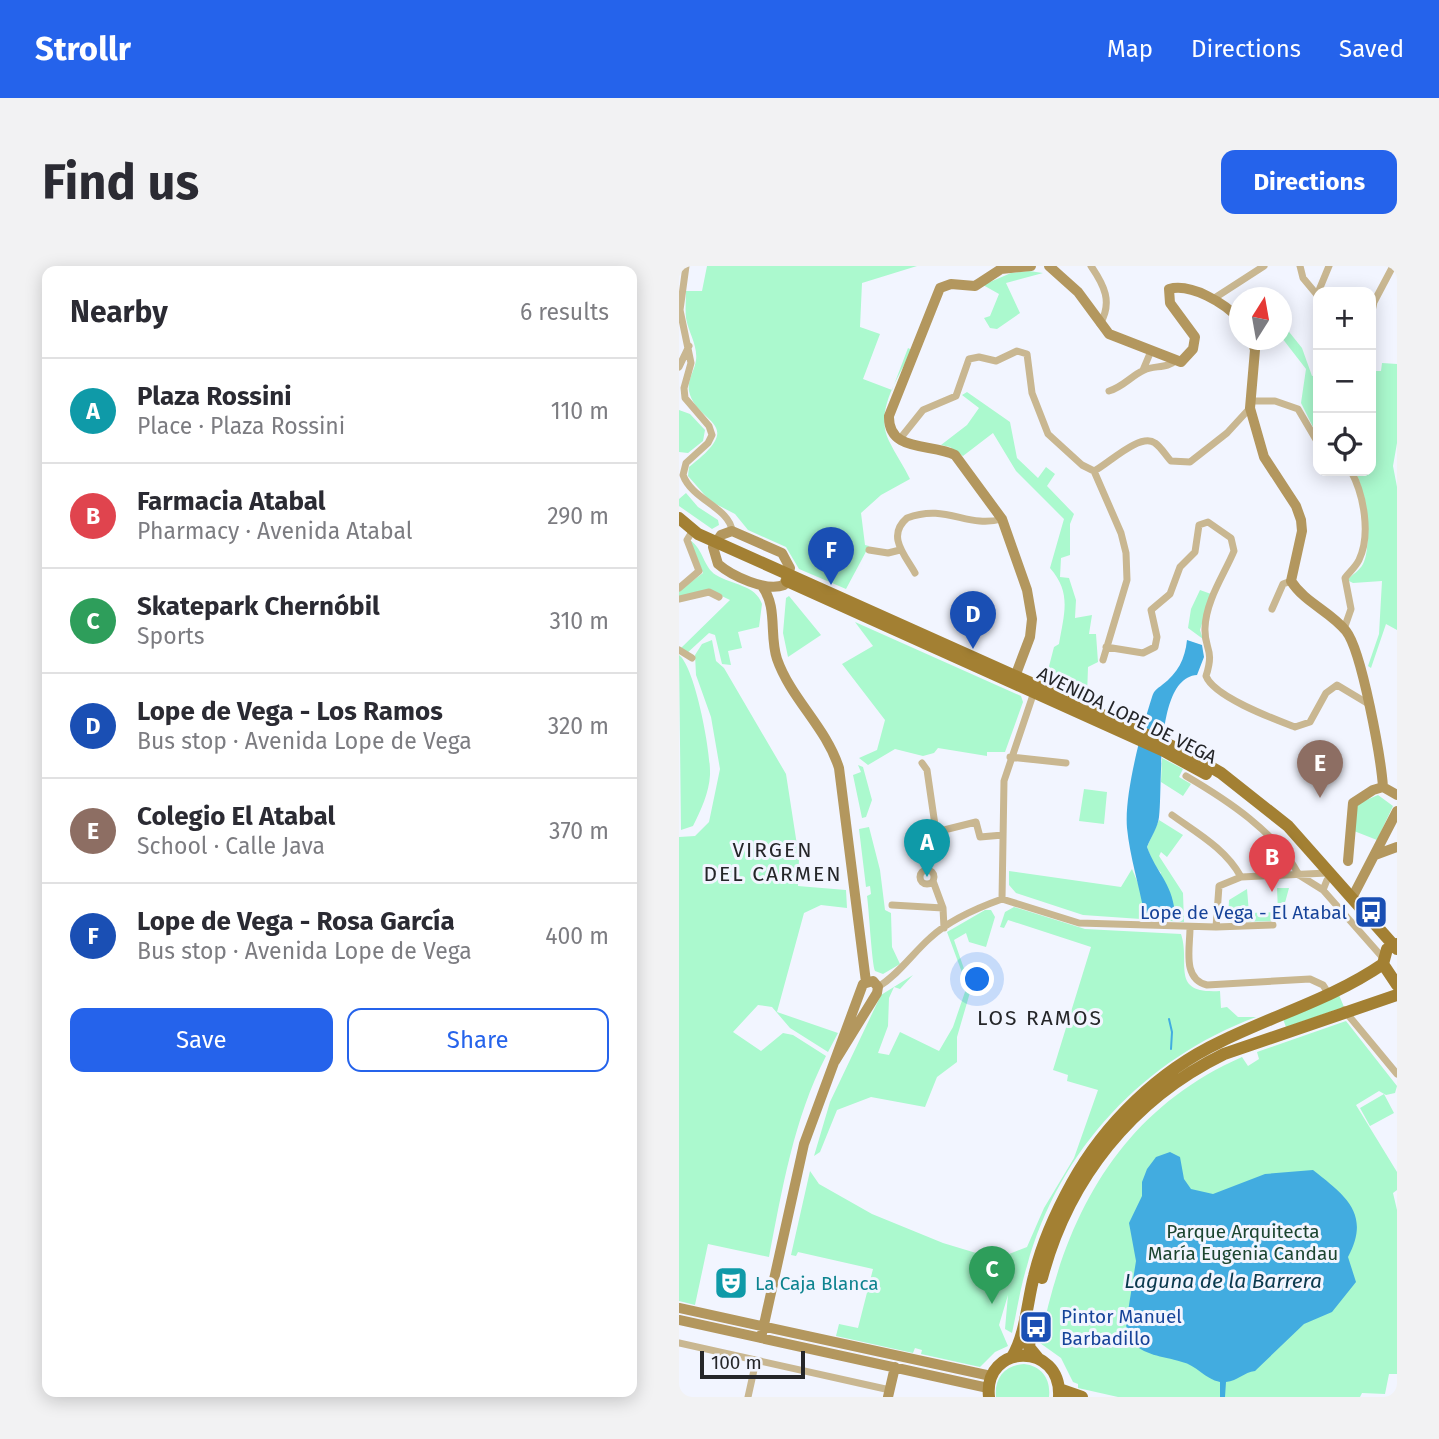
<!DOCTYPE html>
<html lang="en">
<head>
<meta charset="utf-8">
<style>
  :root { --surface:#fff; --page:#f2f2f3; --text:#2b2b33; --muted:#7c7c81; --line:#e1e1e2; --accent:#2563eb }
  body { margin:0; font-family:"Fira Sans",sans-serif; background:var(--page); color:var(--text) }
  .controls { position:absolute; right:21px; top:21px; display:grid; overflow:hidden; border-radius:14px; box-shadow:0 4px 18px #0003 }
  .controls button { width:63px; height:63px; display:grid; place-items:center; padding:0; border:0; border-bottom:2px solid var(--line); background:var(--surface); color:var(--text); font:35px sans-serif }
  .compass { position:absolute; left:550px; top:21px; width:63px; height:63px; border-radius:50%; background:var(--surface); box-shadow:0 4px 18px #0003; rotate:11deg }
  .scale { position:absolute; left:21px; bottom:18px; width:105px; box-sizing:border-box; padding-left:7px; border:4px solid #252629; border-top:0; font-size:19px; line-height:24px; white-space:nowrap; color:#252629; -webkit-text-stroke:5px #f2f5ff; paint-order:stroke }
  .you { position:absolute; left:299px; top:714px; width:24px; height:24px; margin:-18px; border:5px solid #fff; border-radius:50%; background:#1a73e8; box-shadow:0 0 0 10px #1a73e833 }
  .badge { display:grid; place-items:center; width:46px; height:46px; border-radius:50%; background:var(--accent); color:#fff; font-size:23px; font-weight:700 }
  .pin { position:absolute; translate:-50% -58px; filter:drop-shadow(0 2px 4px #0008) }
  .pin::after { content:''; position:absolute; top:37px; width:24px; height:21px; background:inherit; clip-path:polygon(0 0,100% 0,50% 100%) }
  .list { margin:0; padding:0; list-style:none }
  h2 { display:flex; justify-content:space-between; align-items:center; height:91px; margin:0; padding:0 28px; font-size:30px }
  h2 small { font-size:23px; font-weight:400; color:var(--muted) }
  .list li { display:grid; grid-template-columns:46px 1fr auto; gap:21px; align-items:center; box-sizing:border-box; height:105px; padding:0 28px; border-top:2px solid var(--line) }
  .list b { display:block; font-size:26px; white-space:nowrap }
  .list p { margin:0; font-size:23px; white-space:nowrap; color:var(--muted) }
  .list em { font-size:23px; font-style:normal; color:var(--muted) }
  .actions { display:flex; gap:14px; padding:21px 28px }
  .actions a { flex:1; padding:16px 0; border:2px solid var(--accent); border-radius:14px; text-align:center; font-size:24px; color:var(--accent) }
  .actions .main { background:var(--accent); color:#fff }
  .icon { flex:none; width:38px; height:38px; fill:none; stroke:currentColor; stroke-width:2; stroke-linecap:round; stroke-linejoin:round }
  .map { position:relative; flex:none; width:718px; height:1131px; overflow:hidden; border-radius:14px }
  header { display:flex; align-items:center; gap:42px; box-sizing:border-box; height:98px; padding:0 35px; background:var(--accent); color:#fff }
  header strong { font-size:33px }
  nav { display:flex; gap:38px; margin-inline-start:auto; font-size:24px }
  .intro { display:flex; align-items:center; justify-content:space-between; box-sizing:border-box; height:168px; padding:0 42px }
  h1 { margin:0; font-size:49px }
  .button { padding:18px 32px; border-radius:14px; background:var(--accent); color:#fff; font-size:24px; font-weight:700 }
  main { display:flex; gap:42px; padding:0 42px }
  aside { flex:1; background:var(--surface); border-radius:14px; box-shadow:0 4px 18px #0003 }
  .map>svg:first-child { display:block }
</style>
</head>
<body>
<header>
<strong>Strollr</strong>
<nav><a>Map</a><a>Directions</a><a>Saved</a></nav>
</header>
<div class="intro"><h1>Find us</h1><a class="button">Directions</a></div>
<main>
<aside>
<h2>Nearby<small>6 results</small></h2>
<ul class="list">
<li><span class="badge" style="background:#0f9aa8">A</span><div><b>Plaza Rossini</b><p>Place · Plaza Rossini</p></div><em>110 m</em></li>
<li><span class="badge" style="background:#e0444e">B</span><div><b>Farmacia Atabal</b><p>Pharmacy · Avenida Atabal</p></div><em>290 m</em></li>
<li><span class="badge" style="background:#2e9e5b">C</span><div><b>Skatepark Chernóbil</b><p>Sports</p></div><em>310 m</em></li>
<li><span class="badge" style="background:#1a4fb4">D</span><div><b>Lope de Vega - Los Ramos</b><p>Bus stop · Avenida Lope de Vega</p></div><em>320 m</em></li>
<li><span class="badge" style="background:#8d6e63">E</span><div><b>Colegio El Atabal</b><p>School · Calle Java</p></div><em>370 m</em></li>
<li><span class="badge" style="background:#1a4fb4">F</span><div><b>Lope de Vega - Rosa García</b><p>Bus stop · Avenida Lope de Vega</p></div><em>400 m</em></li>
</ul>
<div class="actions"><a class="main">Save</a><a>Share</a></div>
</aside>
<div class="map">
<svg width="718" height="1131" viewBox="0 0 718 1131">
  <rect width="100%" height="100%" fill="#f2f5ff"/>
  <path fill="#abf9ce" d="M28,0H238L183,17L181,61L201,68L184,113L213,124L229,82L233,84C220,111 195,145 210,175C216,188 225,200 231,213L202,229L182,247L186,279L190,280L167,323L120,303L107,281L69,264L56,248L31,235L9,210L10,201C70,155 17,159 10,125C8,114 16,104 17,94C19,80 9,65 7,52C6,43 7,34 7,25H23Z
    M350,5L364,7L327,17L341,47L318,63L311,62L305,52L311,50L320,28L304,19L332,7Z
    M603,57L623,82L633,110L639,109V171L622,137L627,103L603,72Z
    M696,88L697,105H702L703,97L718,98V177L714,200L718,221V364L707,358L692,402L689,400L700,368L703,315L674,317L668,314C673,309 681,304 684,298C694,279 686,223 676,205H692V89Z
    M288,126L331,156L338,192L359,212L367,201L376,208L368,220L395,248L391,258V289L382,292L381,311L390,312L397,334L396,352L413,349L410,368H417L419,396L409,401L408,430L367,412L375,381L380,378C385,348 393,327 371,302L385,253L337,205L314,167L284,190L271,181L262,179L288,159L300,142L283,129Z
    M0,144L11,148L26,164L24,175L9,187L0,186Z
    M7,227L19,241L39,254L40,259L33,263L0,240V233Z
    M11,274C25,284 24,301 37,309C53,319 77,319 83,338L80,361L59,366L63,382L49,385L52,399L43,398L36,369L30,367L7,388L2,382L51,334L30,324L0,332V325L24,307Z
    M521,324L532,328L521,364L524,373L509,362L512,343Z
    M110,330L142,369L109,391L104,367L107,332Z
    M176,356L342,430L344,436L326,486H308V490L259,482L255,487L244,490L216,483L189,499L180,492L198,484L206,454L163,398L194,380Z
    M33,374L37,395L45,402L107,508L120,592L119,620L167,624L168,642L142,639L125,647L98,746L159,767L149,786L111,762L93,741L79,739L54,766L82,785L104,767L114,769L147,790C115,852 103,924 90,991L29,978L16,1039L0,1035V571L16,570L30,556L41,503L32,451L17,409L16,389L23,378Z
    M0,389C16,401 32,486 31,509C30,527 22,544 14,560L2,564Z
    M483,492L504,503L500,511L512,518L504,530L482,516Z
    M179,499L184,501L193,534L187,551L183,552L174,509L182,506Z
    M405,523L428,526L425,558L400,555Z
    M699,529L714,540L698,574L675,565L678,538Z
    M480,554L504,569L488,591L482,586L480,590L504,627L505,656L404,649L337,627L330,619V605L442,621L453,603L461,622L465,647L482,607L474,597L468,581Z
    M190,561L201,604L206,644L212,647L213,681L221,698L204,708L196,705C193,699 190,644 188,630L192,628L191,620L187,621L180,563Z
    M598,622H610L601,655L549,656L550,634L568,623L570,647L599,646Z
    M335,641L406,663L502,668C512,698 490,728 541,725L542,742L548,741L559,751H577C465,793 380,883 348,1000C341,1022 338,1045 333,1067L326,1063L329,1029L320,1059L329,1080L316,1086L301,1101L242,1088L243,1084L236,1082L234,1087L157,1070L160,1058L179,1062L194,1003L119,986L117,990L112,989L131,905L140,918L193,948L264,977L317,993L348,981L365,942L395,892L419,824L388,815L389,809L374,804L412,681L329,654L325,662L321,661L326,646Z
    M306,644H312L316,651L307,681L290,676L287,667L275,674L292,723L278,771V796L258,811L246,841L192,831L158,844L141,886L135,890L151,836L202,729L234,709L221,723L215,721L210,732L209,760L199,787L210,789L221,766L260,785L274,761L288,720L268,666Z
    M660,729L665,741L607,761L604,753Z
    M667,755L718,820L716,827L707,829L700,825L677,839L718,906V924L714,927L718,944V1108H710L706,1128L683,1127L681,1131H439L399,1122V1118L394,1116L382,1092L361,1077C385,951 440,845 563,791L569,800L580,793L578,786Z
    M705,828L715,847L691,860L681,842Z
    M345,1098C363,1100 372,1113 370,1131H317C315,1112 326,1099 345,1098Z"/>
  <path fill="#42ace0" d="M508,374L523,379L525,391L518,409C475,412 484,521 480,551C479,561 472,571 468,581C478,608 492,615 496,646L465,647C460,618 451,592 448,562C445,528 463,462 473,431C475,424 478,423 483,419C499,407 506,393 508,374Z
    M491,886L501,891L505,913L512,923L534,928L586,908L634,904C667,930 692,948 669,991L677,1016L653,1046L625,1058L576,1105C565,1106 559,1115 547,1116L546,1131H541V1116C526,1113 517,1099 503,1096C481,1089 467,1091 449,1073L447,1058L457,995L450,957L463,930V916L468,903L477,891Z"/>
  <g fill="none" stroke-linecap="round" stroke-linejoin="round">
    <path stroke="#42ace0" stroke-width="2" d="M490,753L493,766L492,783"/>
    <path stroke="#c9b791" stroke-width="7" d="M7,0L1,44L12,97L5,122L6,132L30,160L33,169L29,177L7,197L4,209C13,234 51,242 53,265
      M412,0C425,19 434,36 421,58
      M621,0L624,12L639,30
      M638,29L650,0
      M534,33L585,0
      M692,50L695,36L714,0
      M692,57V80
      M0,101L10,80
      M464,104L472,85
      M430,125C444,121 452,110 465,104C475,99 489,103 497,94
      M571,135H596L619,143L639,177
      M220,174L244,144L277,130L290,93L300,91L317,95L338,85L348,88L353,127L369,168L403,199L415,205L442,267L447,287L448,314L424,394
      M415,205C428,199 461,166 476,177C482,181 487,190 492,195L511,196L548,167L571,142
      M190,284L209,287L221,284
      M236,307C226,289 207,270 228,252C268,237 288,263 323,253
      M0,322L20,305L8,274L14,264
      M0,333L30,326L40,331
      M593,343L604,318L612,315
      M665,363L672,343L666,312C670,306 676,302 680,294C692,269 685,229 672,205
      M427,381L464,387L476,381L478,371L472,344L491,328L501,301L516,286L520,259L529,256L552,272L555,285C545,309 527,334 526,362C525,384 536,382 527,410C535,431 595,453 616,461L631,456L647,427L658,419L688,437
      M0,384L13,392
      M331,491L387,497
      M243,497L248,504L257,566L297,556L301,571L324,569
      M507,510C548,534 597,566 620,609
      M493,549C518,567 547,583 562,611
      M241 611a7 7 0 1 1 14 0a7 7 0 1 1-14 0Z
      M620,609L644,624L704,692
      M254,615L264,642L265,662
      M644,624L648,614
      M323,633L400,657L537,661L540,620L562,611L648,607
      M213,639L264,642
      M537,661L594,659
      M511,662C511,682 503,713 528,719L631,713L644,719L651,730
      M199,721C220,708 233,688 251,672C270,654 298,642 323,633L325,515L355,426
      M665,744L718,808
      M0,1077L211,1124
      M69,1131L77,1095"/>
    <path stroke="#b3975e" stroke-width="10" d="M370,0L399,26L430,68L502,96L514,83L516,71L491,37L490,23C512,17 546,37 561,54
      M573,74L576,84L571,142L585,191L617,240L622,254L623,265L612,315C626,337 651,345 667,365C683,385 702,493 704,521
      M53,265L103,287L111,302L105,319C87,326 53,310 39,298L34,281L42,269Z
      M83,320C99,341 90,369 98,393C112,433 147,461 160,502L187,716
      M337,408L351,371L353,353L348,324L323,253L276,189C253,177 209,187 210,150L261,22L272,18L296,20L322,3L352,0
      M704,521L718,529
      M696,589L718,581
      M669,595L674,537L694,524L704,521
      M674,630L718,545
      M0,1042L312,1110
      M0,1054L309,1122
      M82,1072L125,878L184,718L194,715L199,721L198,727L156,795
      M209,1131L216,1101"/>
    <path stroke="#a38033" stroke-width="12" d="M0,252L19,268L506,486L542,507L609,560L718,683
      M108,315L483,484L527,508
      M718,678L708,683L704,698L718,719
      M363,1012C389,913 453,833 545,788L718,729
      M353,1054L350,1081L359,1092
      M333,1091C347,1068 348,1036 355,1010C363,977 377,946 393,917C426,857 480,805 541,776C595,749 653,733 704,698
      M380,1123L403,1131
      M310,1131C304,1077 383,1075 380,1131"/>
  </g>
  <defs>
    <symbol id="bus-square" viewBox="-11 -11 22 22"><rect x="-9" y="-9" width="18" height="18" rx="4" fill="#1a4fb4" stroke="#f2f5ff"/><path d="M-5-6H5V4H4V6H2V4H-2V6H-4V4H-5ZM-3.5-4V0h7V-4ZM-3.5 1.2v1.5H-2V1.2ZM2 1.2v1.5H3.5V1.2Z" fill="#fff"/></symbol>
    <symbol id="theatre-square" viewBox="-11 -11 22 22"><rect x="-9" y="-9" width="18" height="18" rx="4" fill="#0f9aa8" stroke="#f2f5ff"/><path d="M-5-5.5Q0-4 5-5.5V0Q5 5 0 6Q-5 5-5 0ZM-3.3-2.5H-1v1.5H-3.3ZM1-2.5H3.3v1.5H1ZM-2.8 1Q0 5.5 2.8 1Z" fill="#fff"/></symbol>
  </defs>
  <g fill-rule="evenodd">
    <use href="#bus-square" x="673" y="627" width="38" height="38"/>
    <use href="#theatre-square" x="33" y="998" width="38" height="38"/>
    <use href="#bus-square" x="338" y="1042" width="38" height="38"/>
  </g>
  <g text-anchor="middle" dominant-baseline="central" stroke-width="6" stroke-linejoin="round" paint-order="stroke">
    <g font-size="19" fill="#252629" stroke="#f2f5ff">
      <text transform="translate(448 449) rotate(26)">AVENIDA LOPE DE VEGA</text>
    </g>
    <g font-size="19" fill="#164399" stroke="#f2f5ff" text-anchor="end">
      <text x="668" y="646">Lope de Vega - El Atabal</text>
      <text x="382" y="1050" text-anchor="start">Pintor Manuel<tspan x="382" dy="22">Barbadillo</tspan></text>
    </g>
    <g font-size="19" fill="#1b4530" stroke="#f2f5ff">
      <text x="564" y="965">Parque Arquitecta<tspan x="564" dy="22">María Eugenia Candau</tspan></text>
    </g>
    <g font-size="19" fill="#0d838f" stroke="#f2f5ff" text-anchor="start">
      <text x="76" y="1017">La Caja Blanca</text>
    </g>
    <g font-size="21" letter-spacing="2" fill="#252629" stroke="#f2f5ff">
      <text x="94" y="584">VIRGEN<tspan x="94" dy="24">DEL CARMEN</tspan></text>
      <text x="361" y="752">LOS RAMOS</text>
    </g>
    <g font-size="21" font-style="italic" fill="#0a394e" stroke="#f2f5ff">
      <text x="544" y="1015">Laguna de la Barrera</text>
    </g>
  </g>
</svg>
<div class="controls">
<button>+</button>
<button>−</button>
<button><svg class="icon" aria-label="locate" viewBox="0 0 24 24"><circle cx="12" cy="12" r="6"/><path d="M12 2v4M12 18v4M2 12h4M18 12h4"/></svg></button>
</div>
<svg class="compass" viewBox="-18 -18 36 36"><path d="M0-13l5 13h-10z" fill="#e53935"/><path d="M0 13l5-13h-10z" fill="#7c7c81"/></svg>
<div class="scale">100 m</div>
<div class="you"></div>
<div class="pin badge" style="left:248px;top:611px;background:#0f9aa8">A</div>
<div class="pin badge" style="left:593px;top:626px;background:#e0444e">B</div>
<div class="pin badge" style="left:313px;top:1038px;background:#2e9e5b">C</div>
<div class="pin badge" style="left:294px;top:383px;background:#1a4fb4">D</div>
<div class="pin badge" style="left:641px;top:532px;background:#8d6e63">E</div>
<div class="pin badge" style="left:152px;top:319px;background:#1a4fb4">F</div>
</div>
</main>
</body>
</html>
